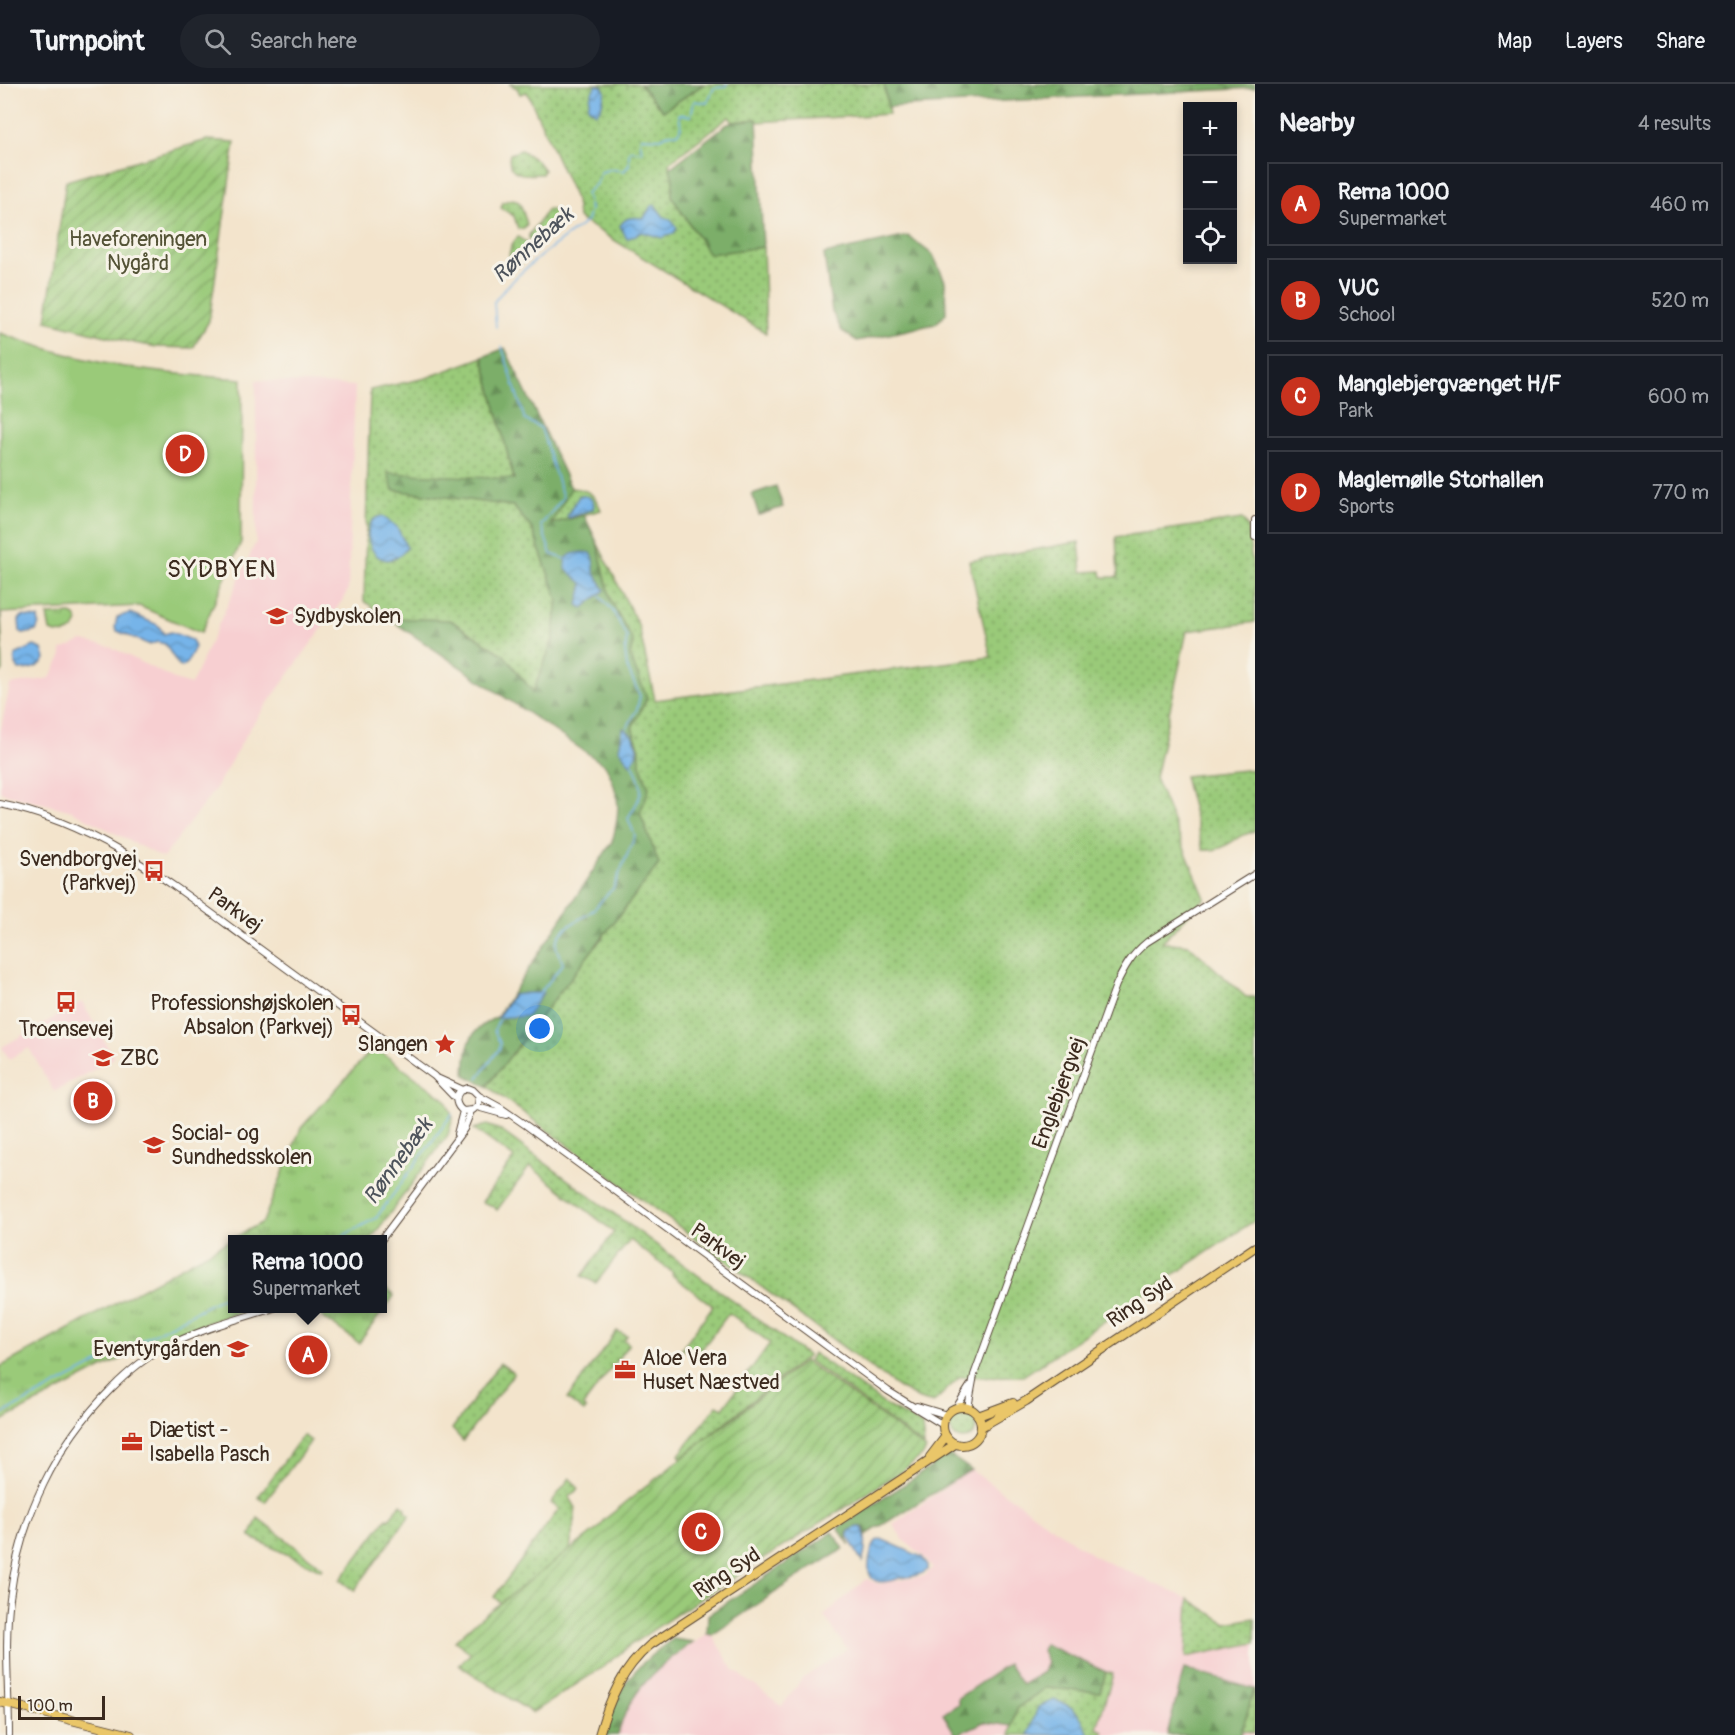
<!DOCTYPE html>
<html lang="en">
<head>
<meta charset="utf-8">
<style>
  :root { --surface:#171b24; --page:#20242c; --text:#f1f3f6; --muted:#9ea1a6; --line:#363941; --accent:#c8321e }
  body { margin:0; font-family:Pangolin,sans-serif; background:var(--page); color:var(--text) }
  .controls { position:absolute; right:18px; top:18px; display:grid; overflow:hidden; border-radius:0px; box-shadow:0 3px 9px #0003 }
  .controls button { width:54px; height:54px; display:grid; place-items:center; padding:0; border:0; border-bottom:2px solid var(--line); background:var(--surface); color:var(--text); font:30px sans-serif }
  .scale { position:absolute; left:18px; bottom:15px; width:87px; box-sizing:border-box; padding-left:6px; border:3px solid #3b2a1e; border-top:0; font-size:16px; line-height:21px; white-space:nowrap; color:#3b2a1e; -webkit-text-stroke:4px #f7f3e8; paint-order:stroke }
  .you { position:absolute; left:540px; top:945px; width:21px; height:21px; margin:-15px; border:4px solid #fff; border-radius:50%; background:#1a73e8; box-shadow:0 0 0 9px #1a73e833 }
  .badge { display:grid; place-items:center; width:39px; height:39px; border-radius:50%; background:var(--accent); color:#fff; font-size:20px; font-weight:700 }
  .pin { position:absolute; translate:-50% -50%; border:3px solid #fff; box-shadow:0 2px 6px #0006 }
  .popup { position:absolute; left:228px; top:1151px; width:159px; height:78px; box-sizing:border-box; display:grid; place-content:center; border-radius:0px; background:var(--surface); filter:drop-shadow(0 2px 4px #0005); font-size:20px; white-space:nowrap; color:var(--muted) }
  .popup b { font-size:22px; color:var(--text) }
  .popup::after { content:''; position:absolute; left:50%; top:100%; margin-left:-12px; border:12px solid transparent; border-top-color:var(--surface) }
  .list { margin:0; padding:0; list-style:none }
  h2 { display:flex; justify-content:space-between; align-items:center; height:78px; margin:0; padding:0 24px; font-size:26px }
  h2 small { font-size:20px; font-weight:400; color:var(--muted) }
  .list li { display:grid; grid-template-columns:39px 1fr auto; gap:18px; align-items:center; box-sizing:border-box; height:84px; margin:0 12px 12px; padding:0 12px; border:2px solid var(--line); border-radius:0px }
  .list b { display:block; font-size:22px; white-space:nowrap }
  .list p { margin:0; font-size:20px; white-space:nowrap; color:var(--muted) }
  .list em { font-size:20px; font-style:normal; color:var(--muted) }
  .icon { flex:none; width:33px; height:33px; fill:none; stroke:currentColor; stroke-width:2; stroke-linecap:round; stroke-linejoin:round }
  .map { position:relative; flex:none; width:1255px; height:1651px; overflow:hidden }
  header { display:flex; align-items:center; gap:36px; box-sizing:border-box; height:84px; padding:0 30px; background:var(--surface); border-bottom:2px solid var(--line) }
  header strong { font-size:28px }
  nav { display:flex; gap:33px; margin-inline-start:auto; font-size:21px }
  .search { width:420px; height:54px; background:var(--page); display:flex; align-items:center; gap:15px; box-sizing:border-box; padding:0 21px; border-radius:33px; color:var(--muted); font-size:22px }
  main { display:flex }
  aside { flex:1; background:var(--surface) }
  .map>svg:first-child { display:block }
</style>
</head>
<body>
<header>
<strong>Turnpoint</strong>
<div class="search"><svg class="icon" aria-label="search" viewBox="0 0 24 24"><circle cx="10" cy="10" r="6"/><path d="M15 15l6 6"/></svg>Search here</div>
<nav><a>Map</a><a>Layers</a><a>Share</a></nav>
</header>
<main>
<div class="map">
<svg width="1255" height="1651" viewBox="0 0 1255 1651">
  <defs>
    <pattern id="grass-dots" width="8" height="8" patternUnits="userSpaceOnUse" patternTransform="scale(1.5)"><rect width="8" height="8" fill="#9aca79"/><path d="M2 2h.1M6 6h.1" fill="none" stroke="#7fa463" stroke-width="1.8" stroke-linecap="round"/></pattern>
    <pattern id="forest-firs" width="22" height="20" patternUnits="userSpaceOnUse" patternTransform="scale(1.5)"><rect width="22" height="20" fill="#7bae69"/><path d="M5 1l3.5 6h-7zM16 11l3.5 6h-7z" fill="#668e56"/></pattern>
    <pattern id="park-tufts" width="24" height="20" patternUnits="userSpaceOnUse" patternTransform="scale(1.5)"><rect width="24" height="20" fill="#9aca79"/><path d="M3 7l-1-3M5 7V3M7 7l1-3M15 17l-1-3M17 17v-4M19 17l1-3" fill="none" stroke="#7fa463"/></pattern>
    <pattern id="garden-furrows" width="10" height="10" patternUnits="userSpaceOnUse" patternTransform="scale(1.5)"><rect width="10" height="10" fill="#9aca79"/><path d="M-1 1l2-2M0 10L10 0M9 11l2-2" fill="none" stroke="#7fa463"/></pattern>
    <pattern id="water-waves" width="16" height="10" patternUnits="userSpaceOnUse" patternTransform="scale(1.5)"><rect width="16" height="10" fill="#76b4e9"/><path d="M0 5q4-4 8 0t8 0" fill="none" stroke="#6293bc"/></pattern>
  </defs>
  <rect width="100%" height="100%" fill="#f7f3e8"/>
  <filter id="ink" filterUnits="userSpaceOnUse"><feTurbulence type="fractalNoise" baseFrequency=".0167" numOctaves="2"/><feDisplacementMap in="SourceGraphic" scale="12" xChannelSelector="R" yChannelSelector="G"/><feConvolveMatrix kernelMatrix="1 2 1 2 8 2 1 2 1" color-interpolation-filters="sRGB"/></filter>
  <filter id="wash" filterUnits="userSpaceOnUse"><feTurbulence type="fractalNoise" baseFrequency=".008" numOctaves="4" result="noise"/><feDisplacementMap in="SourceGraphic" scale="24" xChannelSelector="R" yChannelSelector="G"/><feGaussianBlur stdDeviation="1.35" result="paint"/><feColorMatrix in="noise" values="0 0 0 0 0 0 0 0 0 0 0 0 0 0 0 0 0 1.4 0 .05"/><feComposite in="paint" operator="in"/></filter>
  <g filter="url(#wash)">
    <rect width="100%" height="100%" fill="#f3e4cc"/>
    <path fill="#f7cfd1" d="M256,296L355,302L348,505L344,514L250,644L215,705L163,774L72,727L0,708V648L10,601L50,594L62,571L61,566L83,557L111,563L178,597L191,601L256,458Z
      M82,918L114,974L54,1008L29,964L9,975L2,963Z
      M971,1386L1094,1472L1189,1515L1187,1573L1255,1559V1651H618L622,1632L642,1601L661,1581L707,1550L712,1551L734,1586L782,1622L802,1595L847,1565L824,1532L866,1495L879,1500L925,1492L933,1484L922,1471L904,1457L893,1440Z"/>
    <path fill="url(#grass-dots)" stroke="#6a7a4c" stroke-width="1.5" d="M509,0H640L663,27L704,0H884L889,30L757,38V35L733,38L729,33L669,79L673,95L672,113L709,170L763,163L766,249L578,134L576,117L527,8L520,10L517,4Z
      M521,66L537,77L544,86L542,90C527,91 505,93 510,70Z
      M513,115L520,119L527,140L524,144L518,145L514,132L501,124L503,118Z
      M548,125H551L554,127L555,141L532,157L529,155V151Z
      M518,153L527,159L522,172L524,176L514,185C506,174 509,162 518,153Z
      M483,273L514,395L425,410L513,422L532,445L558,516L553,556L533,609L504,571L450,536L388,534L364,517L370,306L426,294Z
      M571,404C588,405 595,410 601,426L551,440Z
      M1242,435L1247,442L1255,497V538L1187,547L1155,694L1205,814L1162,858L1189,861L1246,913H1255V1136L1023,1292L960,1293L933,1319L919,1315L898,1303L487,1002L659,780L640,729L649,705L640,680V665L632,644L647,614L630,572L633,557L611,517L597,458L639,543L655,616L991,573L969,477L1079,458L1082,488L1101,487L1102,493H1118L1116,453Z
      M1255,685V748C1233,750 1228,769 1203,766L1184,692Z
      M487,1041L500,1046L808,1272L681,1374L679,1371L717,1321L723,1324L770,1259L729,1229L696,1273L689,1267L681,1265L713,1222L672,1191L673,1189L630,1156L596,1199L582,1192L614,1148L530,1082L497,1126L493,1122L482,1118L514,1074L474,1045Z
      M617,1247L627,1252L624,1256L629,1260L583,1322L586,1325L584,1328L567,1315Z
      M813,1269L887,1322L922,1341L924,1362L809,1277Z
      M500,1279L514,1289L463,1357L452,1345Z
      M950 1342a13 13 0 1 1 26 0a13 13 0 1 1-26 0Z
      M303,1351L311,1357L265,1418L258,1413Z
      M570,1394L579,1405L569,1412L576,1424L570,1466L501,1519L494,1513L559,1425L551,1419Z
      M401,1420L406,1424L405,1427L410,1431L354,1507L340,1496L387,1434L389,1435Z
      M258,1434L323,1484L321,1486L250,1453Z
      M1189,1515L1226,1539L1255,1534V1559L1186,1573Z
      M1106,1588L1113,1590L1097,1644L1104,1647L1102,1651H1010L1016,1625L1045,1604L1100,1608Z
      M1254,1605H1255V1649L1242,1646Z"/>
    <path fill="url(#forest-firs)" stroke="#5b6c44" stroke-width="1.5" d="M640,0H704L663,27Z
      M884,0H1255V4L888,23Z
      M757,35L763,163L709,170L672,113L673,95L670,84L726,41L733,38Z
      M908,152L933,171L945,197L946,230L935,240L857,257L842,247L832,228L824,170Z
      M505,264L571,404L551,440L584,431L597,458L611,517L633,557L630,572L647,614L632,644L640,665V680L649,705L640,729L659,780L487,1002L465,991C466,961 468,946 497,933L612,758C621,726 620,711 606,682L388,534L450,536L504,571L533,608L553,556L558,516L532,445L513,422L393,406L388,389L514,395L483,273Z
      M776,402L783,423L759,431L752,410Z
      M947,1369L971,1386L866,1451L864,1443C857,1442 853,1444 847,1449V1455L850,1461L838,1444L928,1385Z
      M833,1448L844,1465L798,1493L712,1551L707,1550L708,1531Z
      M673,1555L693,1558C658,1583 628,1607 618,1651H605C615,1604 634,1582 673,1555Z
      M1044,1560L1106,1588L1100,1608L1045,1604L1016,1625L1012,1642L984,1638L956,1651L943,1630L958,1620V1614L1008,1580L1022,1601L1043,1588L1047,1578L1042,1567Z
      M1184,1585L1254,1605L1241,1651H1167Z"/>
    <path fill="url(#park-tufts)" stroke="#6a7a4c" stroke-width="1.5" d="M71,530L75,532L78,538C72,552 62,551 50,547L47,531Z
      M374,963L446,1016L453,1034L448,1051L371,1155L233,1156V1224L249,1225L183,1247L106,1282L0,1338V1283L263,1138L301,1044Z
      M383,1203L394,1212L359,1259L321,1232L327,1225L383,1224Z"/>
    <path fill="url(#garden-furrows)" stroke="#6a7a4c" stroke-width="1.5" d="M207,56L235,58L209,237L193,264L157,263L134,259L46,237L66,97Z
      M805,1277L926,1365L923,1371L899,1389L683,1526L632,1560L600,1585L532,1629L459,1581L471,1569L455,1557L479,1535L600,1443L605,1435Z"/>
    <path fill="#9aca79" stroke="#6a7a4c" stroke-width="1.5" d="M0,249C52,268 105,282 160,288C187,291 215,293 242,295L241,458L201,549L139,522L1,529L3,587L0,589Z"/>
    <path fill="url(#water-waves)" stroke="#586f84" stroke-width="1.5" d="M597,1L602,2L605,7L601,24L596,29L588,23C589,16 591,6 597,1Z
      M655,121L664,133L671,136L677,144L674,149L662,154L642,148L627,155L620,142C626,132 633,133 644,134L651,122Z
      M579,412C588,411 596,415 593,425L569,434L567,432Z
      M382,432L397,443L407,464C375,502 352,436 382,432Z
      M582,468L591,469L594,475V488L605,506L583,524L578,521L583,500L566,485L565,475L572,470Z
      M130,529L158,541L164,550L171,548L192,556L195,563L186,580L182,583L179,582L165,560L157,558L150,561L117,547L115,544L117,533Z
      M22,532L38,534L39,540L36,547L24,550L20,547L19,536Z
      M34,562L42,565L45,575C40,584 28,586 19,586L15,579V571Z
      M623,644C637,651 642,669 630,680L619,665Z
      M525,909H543L527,932L497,934L513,911Z
      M857,1443H862C867,1451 866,1469 862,1478L848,1452L849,1447Z
      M881,1455L922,1473L928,1481V1486C920,1492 910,1493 900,1494C894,1496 887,1498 881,1498C861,1497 870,1468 876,1457Z
      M1054,1616C1074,1621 1082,1632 1089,1651H1028L1038,1623Z"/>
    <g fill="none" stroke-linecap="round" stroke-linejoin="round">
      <path stroke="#76b4e9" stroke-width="1.5" d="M496,243L494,218C519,185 554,162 587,137L590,125L586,109L596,100L601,88L611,85L624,87L629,81V68L631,66L642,68L640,56L641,53L661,54L670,49H678L681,43L679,30L691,32L694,17L707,19L714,4L725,3L727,0
        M502,263L525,336L541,344L563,414L541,441L551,470L565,475
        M600,512L613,527L627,553L625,567L627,583L640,612L637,625L626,646
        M540,909L563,880C561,872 554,865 557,857C563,841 581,836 593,826C600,820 604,811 613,805L635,752L628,734C644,708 645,707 632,678
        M478,994L500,964V959L494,946L500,935
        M335,1156L376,1134L452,1030
        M0,1331L233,1208"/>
    </g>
  </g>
  <g filter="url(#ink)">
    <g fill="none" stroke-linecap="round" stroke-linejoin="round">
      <defs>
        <path id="minor" d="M1255,436V453
          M0,720C101,740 179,806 260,865C318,908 376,949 434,992L456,1015
          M439,995L463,1006
          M479,1012L478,1021L473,1026L463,1027C456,1022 454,1014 460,1007L468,1004L473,1006L479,1012L501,1024L527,1042L888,1307L943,1341
          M477,1023L506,1031
          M457,1050L463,1027
          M381,1156L464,1045L471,1027
          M917,1322L947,1331
          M956,1324L970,1302
          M968,1324L974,1291L1116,901C1124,884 1132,870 1147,858L1255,790
          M9,1651C9,1606 4,1559 10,1514C20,1434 55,1361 112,1304C127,1289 143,1275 162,1265C197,1246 236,1236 274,1224"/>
        <path id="major" d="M943 1342a19 19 0 1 1 38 0a19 19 0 1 1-38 0Z
          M978,1332L1013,1319
          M981,1343L1026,1317L1255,1163
          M930,1373L946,1352
          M0,1618L131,1651
          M599,1651C609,1616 622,1585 650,1561L955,1360"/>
      </defs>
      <use href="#minor" stroke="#574638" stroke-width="8"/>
      <use href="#major" stroke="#574638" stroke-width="10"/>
      <use href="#minor" stroke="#fff" stroke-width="6"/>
      <use href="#major" stroke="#eac669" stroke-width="8"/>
    </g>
  </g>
  <defs>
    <symbol id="school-bare" viewBox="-9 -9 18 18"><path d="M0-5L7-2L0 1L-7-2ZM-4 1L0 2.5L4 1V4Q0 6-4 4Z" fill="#c8321e" stroke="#f7f3e8" stroke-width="2.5" paint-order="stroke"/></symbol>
    <symbol id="bus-bare" viewBox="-9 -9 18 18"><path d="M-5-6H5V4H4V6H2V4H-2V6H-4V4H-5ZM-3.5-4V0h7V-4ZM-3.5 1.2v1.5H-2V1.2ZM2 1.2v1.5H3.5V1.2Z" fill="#c8321e" stroke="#f7f3e8" stroke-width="2.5" paint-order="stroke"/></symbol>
    <symbol id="sight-bare" viewBox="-9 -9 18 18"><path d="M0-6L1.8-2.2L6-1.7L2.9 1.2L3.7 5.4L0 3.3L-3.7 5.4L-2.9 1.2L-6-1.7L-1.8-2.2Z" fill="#c8321e" stroke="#f7f3e8" stroke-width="2.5" paint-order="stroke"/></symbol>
    <symbol id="university-bare" viewBox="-9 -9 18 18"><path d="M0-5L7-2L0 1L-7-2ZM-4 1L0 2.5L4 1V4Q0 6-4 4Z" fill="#c8321e" stroke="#f7f3e8" stroke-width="2.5" paint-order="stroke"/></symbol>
    <symbol id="office-bare" viewBox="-9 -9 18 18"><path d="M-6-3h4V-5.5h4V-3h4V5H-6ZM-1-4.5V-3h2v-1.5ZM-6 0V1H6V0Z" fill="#c8321e" stroke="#f7f3e8" stroke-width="2.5" paint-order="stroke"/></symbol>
  </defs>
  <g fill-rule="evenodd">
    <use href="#school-bare" x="262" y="517" width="30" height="30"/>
    <use href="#bus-bare" x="139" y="772" width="30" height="30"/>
    <use href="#bus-bare" x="51" y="903" width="30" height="30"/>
    <use href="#bus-bare" x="336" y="916" width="30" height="30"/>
    <use href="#sight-bare" x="430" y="945" width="30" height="30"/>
    <use href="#university-bare" x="88" y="959" width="30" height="30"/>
    <use href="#school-bare" x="139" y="1046" width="30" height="30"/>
    <use href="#school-bare" x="223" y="1250" width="30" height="30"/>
    <use href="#office-bare" x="610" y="1271" width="30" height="30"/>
    <use href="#office-bare" x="117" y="1343" width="30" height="30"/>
  </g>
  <g text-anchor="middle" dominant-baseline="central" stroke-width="6" stroke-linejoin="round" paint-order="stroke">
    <g font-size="21" fill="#535235" stroke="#f7f3e8">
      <text x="138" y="155">Haveforeningen<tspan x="138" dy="24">Nygård</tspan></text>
    </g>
    <g font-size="21" fill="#3b2a1e" stroke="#f7f3e8" text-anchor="start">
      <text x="294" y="532">Sydbyskolen</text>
      <text x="137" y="775" text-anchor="end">Svendborgvej<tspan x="137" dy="24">(Parkvej)</tspan></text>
      <text x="334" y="919" text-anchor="end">Professionshøjskolen<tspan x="334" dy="24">Absalon (Parkvej)</tspan></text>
      <text x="66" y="945" text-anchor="middle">Troensevej</text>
      <text x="428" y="960" text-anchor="end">Slangen</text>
      <text x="120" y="974">ZBC</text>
      <text x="171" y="1049">Social- og<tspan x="171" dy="24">Sundhedsskolen</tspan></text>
      <text x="221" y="1265" text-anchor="end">Eventyrgården</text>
      <text x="642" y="1274">Aloe Vera<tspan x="642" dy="24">Huset Næstved</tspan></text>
      <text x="149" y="1346">Diætist -<tspan x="149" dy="24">Isabella Pasch</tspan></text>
    </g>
    <g font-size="21" fill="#3b2a1e" stroke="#f7f3e8">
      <text transform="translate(235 826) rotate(36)">Parkvej</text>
      <text transform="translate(1059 1009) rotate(-70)">Englebjergvej</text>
      <text transform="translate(718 1162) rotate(36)">Parkvej</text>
      <text transform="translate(1140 1218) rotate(-34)">Ring Syd</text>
      <text transform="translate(727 1489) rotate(-33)">Ring Syd</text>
    </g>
    <g font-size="22" font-style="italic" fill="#4d535b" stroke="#f7f3e8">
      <text transform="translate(533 161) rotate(-42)">Rønnebæk</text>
      <text transform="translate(398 1077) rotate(-54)">Rønnebæk</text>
    </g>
    <g font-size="24" letter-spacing="1.5" fill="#3b2a1e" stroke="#f7f3e8">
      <text x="222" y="485">SYDBYEN</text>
    </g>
  </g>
</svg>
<div class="controls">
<button>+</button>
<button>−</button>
<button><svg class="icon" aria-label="locate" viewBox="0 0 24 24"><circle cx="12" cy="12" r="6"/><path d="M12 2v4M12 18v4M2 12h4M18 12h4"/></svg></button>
</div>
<div class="scale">100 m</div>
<div class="you"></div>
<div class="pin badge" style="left:308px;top:1271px">A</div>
<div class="popup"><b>Rema 1000</b>Supermarket</div>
<div class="pin badge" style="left:93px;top:1017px">B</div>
<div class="pin badge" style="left:701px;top:1448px">C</div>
<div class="pin badge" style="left:185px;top:370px">D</div>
</div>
<aside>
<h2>Nearby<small>4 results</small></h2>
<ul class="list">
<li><span class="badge">A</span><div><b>Rema 1000</b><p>Supermarket</p></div><em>460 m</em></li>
<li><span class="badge">B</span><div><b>VUC</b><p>School</p></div><em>520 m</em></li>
<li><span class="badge">C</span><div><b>Manglebjergvænget H/F</b><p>Park</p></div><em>600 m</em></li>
<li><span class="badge">D</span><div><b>Maglemølle Storhallen</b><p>Sports</p></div><em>770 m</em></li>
</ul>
</aside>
</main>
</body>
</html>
